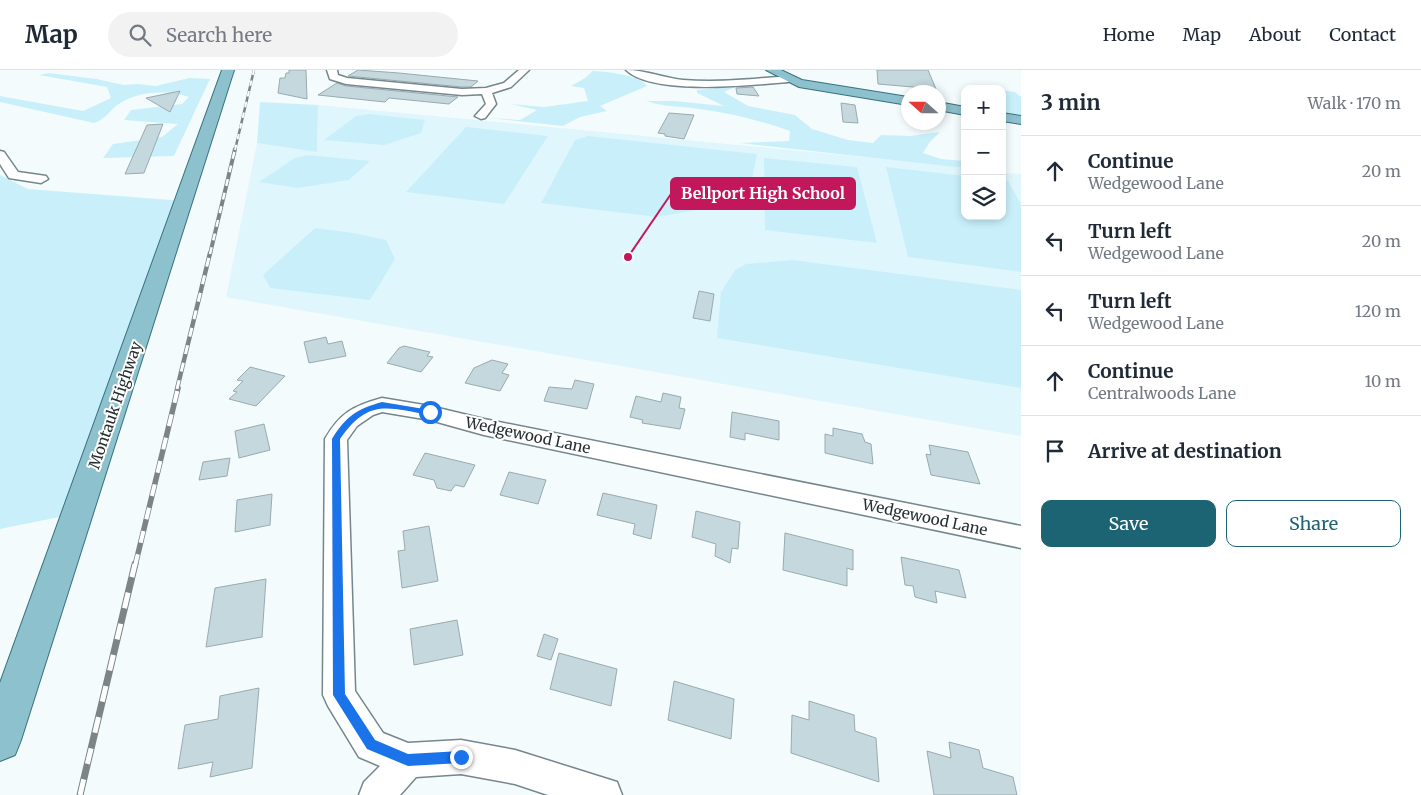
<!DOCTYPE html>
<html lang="en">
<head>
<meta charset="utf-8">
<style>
  :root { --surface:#fff; --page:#f2f2f3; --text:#1f2937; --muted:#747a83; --line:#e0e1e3; --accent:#1c6373 }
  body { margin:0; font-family:Merriweather,serif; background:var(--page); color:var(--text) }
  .controls { position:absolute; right:15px; top:15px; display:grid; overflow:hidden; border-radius:10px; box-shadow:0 2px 8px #0003 }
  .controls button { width:45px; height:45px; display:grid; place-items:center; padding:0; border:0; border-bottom:1px solid var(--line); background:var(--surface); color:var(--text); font:25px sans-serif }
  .compass { position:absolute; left:901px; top:15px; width:45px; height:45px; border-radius:50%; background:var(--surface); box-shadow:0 2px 8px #0003; rotate:291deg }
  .stop { position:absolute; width:15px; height:15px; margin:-11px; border:4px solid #1a73e8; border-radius:50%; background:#fff }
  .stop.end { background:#1a73e8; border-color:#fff; box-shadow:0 1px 5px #0008 }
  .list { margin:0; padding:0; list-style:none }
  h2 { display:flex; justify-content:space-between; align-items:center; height:65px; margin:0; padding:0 20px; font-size:21px }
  h2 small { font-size:16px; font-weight:400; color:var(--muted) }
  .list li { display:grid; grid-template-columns:32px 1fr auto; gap:15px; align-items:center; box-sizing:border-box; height:70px; padding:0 20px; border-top:1px solid var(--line) }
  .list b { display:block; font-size:19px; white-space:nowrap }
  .list p { margin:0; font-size:16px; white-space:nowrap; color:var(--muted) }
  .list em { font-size:16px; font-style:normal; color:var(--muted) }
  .actions { display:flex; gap:10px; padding:15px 20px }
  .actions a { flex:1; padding:11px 0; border:1px solid var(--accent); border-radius:10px; text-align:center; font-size:18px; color:var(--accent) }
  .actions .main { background:var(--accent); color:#fff }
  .icon { flex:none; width:28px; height:28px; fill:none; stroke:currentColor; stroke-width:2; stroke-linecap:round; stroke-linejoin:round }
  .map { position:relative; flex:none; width:1021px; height:725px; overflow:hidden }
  header { display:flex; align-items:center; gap:30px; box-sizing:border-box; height:70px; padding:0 25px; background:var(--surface); border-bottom:1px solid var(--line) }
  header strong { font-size:24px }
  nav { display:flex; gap:28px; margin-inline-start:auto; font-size:18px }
  .search { width:350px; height:45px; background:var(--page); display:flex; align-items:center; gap:12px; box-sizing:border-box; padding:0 18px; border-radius:28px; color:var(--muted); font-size:19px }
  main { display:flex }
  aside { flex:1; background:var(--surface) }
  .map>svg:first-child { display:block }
</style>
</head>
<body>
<header>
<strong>Map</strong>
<div class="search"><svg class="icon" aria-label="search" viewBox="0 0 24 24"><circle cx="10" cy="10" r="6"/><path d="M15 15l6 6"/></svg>Search here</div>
<nav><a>Home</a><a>Map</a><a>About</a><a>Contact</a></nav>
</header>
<main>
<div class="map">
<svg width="1021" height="725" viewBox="0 0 1021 725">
  <rect width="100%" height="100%" fill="#f3fbfd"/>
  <path fill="#dff6fc" d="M318,35L958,96L959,98L965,99V146H1002V103L1021,104V366L226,227L257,73L317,81Z"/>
  <path fill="#c9f0fa" d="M593,1C607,2 638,4 647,16L600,36L607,41L580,47L563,56L490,48L520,50L537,40L511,34L544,37L588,31L584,18L571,16L585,8Z
    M49,3L96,9L124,15L138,14L156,16L189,8L210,9L174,86L103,88L113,74L162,67L178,54L124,50L131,40L182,34L189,27C167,19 135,21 116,36C108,43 105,49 94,53L0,32V26L83,41L111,28L107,17L39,5Z
    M737,16L724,22L748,36L795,45L812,59L848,70L873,73L881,65L910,66L940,62L930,72L923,83L941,89L965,91V98L740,73L789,71L790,61C762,51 730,43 699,39C681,36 663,37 646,31H674L724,36L697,23V20Z
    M1002,20L1015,22L1021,27V45L1002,43Z
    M260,32L318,35L317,82L257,73Z
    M369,44L425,50L421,63L384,75L324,70L356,46Z
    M466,57L548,66L504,134L406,122Z
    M588,66L757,84L751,115L726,135L657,147L541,133L575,70Z
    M308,85L370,91L349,110L298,118L259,112L295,88Z
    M764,88L857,97L877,173L765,160Z
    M886,97L965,106V146H1002V111H1008L1021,134V202L908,187Z
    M0,105L28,119L184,131L79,443L0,459Z
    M315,158L353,163L386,170L395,189L370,230L270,218L263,205Z
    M793,190L1021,220V318L717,268L721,222L735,200L746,194Z"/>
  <path fill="#c4d8dd" stroke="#98abb0" d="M289,0H306L307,29L278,23L280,8H285L286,3H289Z
    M358,0L399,3L478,11L471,17H462L348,6Z
    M877,0H928L936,19L878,14Z
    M337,13L346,16L458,27L449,34L389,28L385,32L318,25Z
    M753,17L759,26L737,24L736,18Z
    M180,21L170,42L146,28Z
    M841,33L855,35L858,53L843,52Z
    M669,43L694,45L684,69L665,66V64L658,63Z
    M163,54L144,103L125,104L147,55Z
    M699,221L714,224L710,251L693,248Z
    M326,267L328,274L342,271L346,286L309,293L304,272Z
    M404,276L430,282L427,286L433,287L421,302L387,293L399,278Z
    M492,290L508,294L502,303L509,305L500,321L465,313L474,298Z
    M250,297L285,306L256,336L229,329L237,322L233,321L243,311L237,310Z
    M575,310L594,314L587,339L544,331L549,317L572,319Z
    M663,323L681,327L679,338L685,339L680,359L642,353L643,350L630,347L636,326L661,332Z
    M732,342L779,351V370L745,363V370L730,367Z
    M264,354L270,380L239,388L235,361Z
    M833,358L862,364L865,372L871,374L873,394L825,383V364L833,366Z
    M929,375L968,382L980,414L931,405L926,384L931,385Z
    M425,383L475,395L464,417L455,415L451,421L437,418L434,410L413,405Z
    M230,388L227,406L199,410L203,392Z
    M509,402L546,410L538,434L500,425Z
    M603,423L657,435L651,469L633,464L635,454L597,445Z
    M272,424L270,455L235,462L237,430Z
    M696,441L740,452L738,479L732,478L730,493L715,486L716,474L692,467Z
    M429,456L438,511L402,518L398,481L405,480L403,461Z
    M785,463L853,480V500L847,498V516L783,500Z
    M901,487L959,500L966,528L935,521L937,533L915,527L913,516L905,515Z
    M266,509L262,567L206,577L215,518Z
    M457,550L463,585L414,595L410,559Z
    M544,564L558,569L551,590L537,586Z
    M559,583L617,599L611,636L550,619Z
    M674,611L734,629L731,669L668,650Z
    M259,618L252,698L210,707L213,692L178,699L185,655L218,649L220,626Z
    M809,631L854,645L855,661L876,668L879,712L791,683L792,645L809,650Z
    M949,672L979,680L983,698L1013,707L1017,725H934L927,681L951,688Z"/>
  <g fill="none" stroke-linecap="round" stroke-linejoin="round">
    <defs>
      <path id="minor" d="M327,0H337L338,5L347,8L462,19L486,18L504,13L519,0H529L511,17L492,23L496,34L485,48L481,49L475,46L486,34L482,24L462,25L346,14L330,9Z
        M626,0C645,0 664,8 683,10C718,13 753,9 788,6L793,9L788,12C752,15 653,26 626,0Z
        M0,81L4,82L18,102L46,106L48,109L41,113L9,108L0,94Z
        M382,328L430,336L484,349L1021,456V478L484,365L430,350L382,342L373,345L357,356L347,370L355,621L383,663L408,673L461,670L515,680L617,712L622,725H548L515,714L461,704L416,707L400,725H359L364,712L380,696L359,687L328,636L323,625L325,369C340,343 353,336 382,328Z"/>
      <path id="major" d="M222,0H234L21,670L15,685L0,691V613Z
        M766,0H781L802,10L908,27V35L799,17Z
        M938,32L965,37V45L938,40Z
        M1002,43L1021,46V54L1002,51Z"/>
    </defs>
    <use href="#minor" stroke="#74878c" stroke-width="3"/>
    <use href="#major" stroke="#377280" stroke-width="2"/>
    <use href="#minor" fill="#fff" fill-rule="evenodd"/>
    <use href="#major" fill="#8dc1cd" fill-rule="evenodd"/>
    <defs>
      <path id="rail-far4" d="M235,80L254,0"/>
      <path id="rail-far3" d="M210,184L235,79"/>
      <path id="rail-far2" d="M177,319L210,183"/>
      <path id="rail-far1" d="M135,496L178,318"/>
      <path id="rail" d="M80,725L135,494"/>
    </defs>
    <use href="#rail-far4" stroke="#7c8486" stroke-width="2.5"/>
    <use href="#rail-far3" stroke="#7c8486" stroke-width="4"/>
    <use href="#rail-far2" stroke="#7c8486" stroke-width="4.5"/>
    <use href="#rail-far1" stroke="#7c8486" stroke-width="5.5"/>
    <use href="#rail" stroke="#7c8486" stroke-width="7"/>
    <use href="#rail-far4" stroke="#fff" stroke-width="2" stroke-dasharray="5.5" stroke-linecap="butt"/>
    <use href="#rail-far3" stroke="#fff" stroke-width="2.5" stroke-dasharray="7" stroke-linecap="butt"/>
    <use href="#rail-far2" stroke="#fff" stroke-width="3" stroke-dasharray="9" stroke-linecap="butt"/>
    <use href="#rail-far1" stroke="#fff" stroke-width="4" stroke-dasharray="12" stroke-linecap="butt"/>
    <use href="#rail" stroke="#fff" stroke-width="5" stroke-dasharray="16" stroke-linecap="butt"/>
  </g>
  <path fill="#1a73e8" d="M382,332L430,340L434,342L430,345C387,338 369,328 340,369L345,624L375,670L408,684L461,681L465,683L467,687L465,691L461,693L408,696L367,679L333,625L332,369C346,346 357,339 382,332Z"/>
  <g text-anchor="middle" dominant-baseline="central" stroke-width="4" stroke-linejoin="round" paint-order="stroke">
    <g font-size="15" fill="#252d2f" stroke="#fff">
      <text transform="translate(115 335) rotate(-71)">Montauk Highway</text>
      <text transform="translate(528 365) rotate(12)">Wedgewood Lane</text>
      <text transform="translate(925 447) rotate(12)">Wedgewood Lane</text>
    </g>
  </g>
  <path fill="none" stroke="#c2185b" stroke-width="2" d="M628 187L671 124"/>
  <circle fill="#c2185b" stroke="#fff" stroke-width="2" cx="628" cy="187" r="5"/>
  <rect fill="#c2185b" stroke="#c2185b" stroke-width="2" x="671" y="108" width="184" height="31" rx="5"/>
  <g font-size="16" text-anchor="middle" font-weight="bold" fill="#fff">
    <text x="763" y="129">Bellport High School</text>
  </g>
</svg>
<div class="controls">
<button>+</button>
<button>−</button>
<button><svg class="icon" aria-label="layers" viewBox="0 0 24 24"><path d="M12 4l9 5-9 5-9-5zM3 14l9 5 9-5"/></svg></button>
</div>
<svg class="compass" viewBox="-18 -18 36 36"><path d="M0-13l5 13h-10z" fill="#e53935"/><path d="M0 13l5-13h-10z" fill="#747a83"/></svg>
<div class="stop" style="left:430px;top:342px"></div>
<div class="stop end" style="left:461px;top:687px"></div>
</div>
<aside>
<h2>3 min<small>Walk · 170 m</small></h2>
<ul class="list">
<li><svg class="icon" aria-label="ahead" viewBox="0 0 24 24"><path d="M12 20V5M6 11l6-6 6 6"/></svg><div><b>Continue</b><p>Wedgewood Lane</p></div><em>20 m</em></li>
<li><svg class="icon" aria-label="left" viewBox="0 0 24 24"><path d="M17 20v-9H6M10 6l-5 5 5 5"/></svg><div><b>Turn left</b><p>Wedgewood Lane</p></div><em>20 m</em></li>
<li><svg class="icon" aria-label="left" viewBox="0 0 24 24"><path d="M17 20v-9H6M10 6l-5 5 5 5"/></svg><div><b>Turn left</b><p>Wedgewood Lane</p></div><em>120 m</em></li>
<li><svg class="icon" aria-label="ahead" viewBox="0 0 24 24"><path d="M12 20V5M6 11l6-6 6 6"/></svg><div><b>Continue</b><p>Centralwoods Lane</p></div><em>10 m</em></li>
<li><svg class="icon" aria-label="arrive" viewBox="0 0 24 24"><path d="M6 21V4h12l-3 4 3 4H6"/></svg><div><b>Arrive at destination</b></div></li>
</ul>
<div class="actions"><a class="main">Save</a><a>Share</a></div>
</aside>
</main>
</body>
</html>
